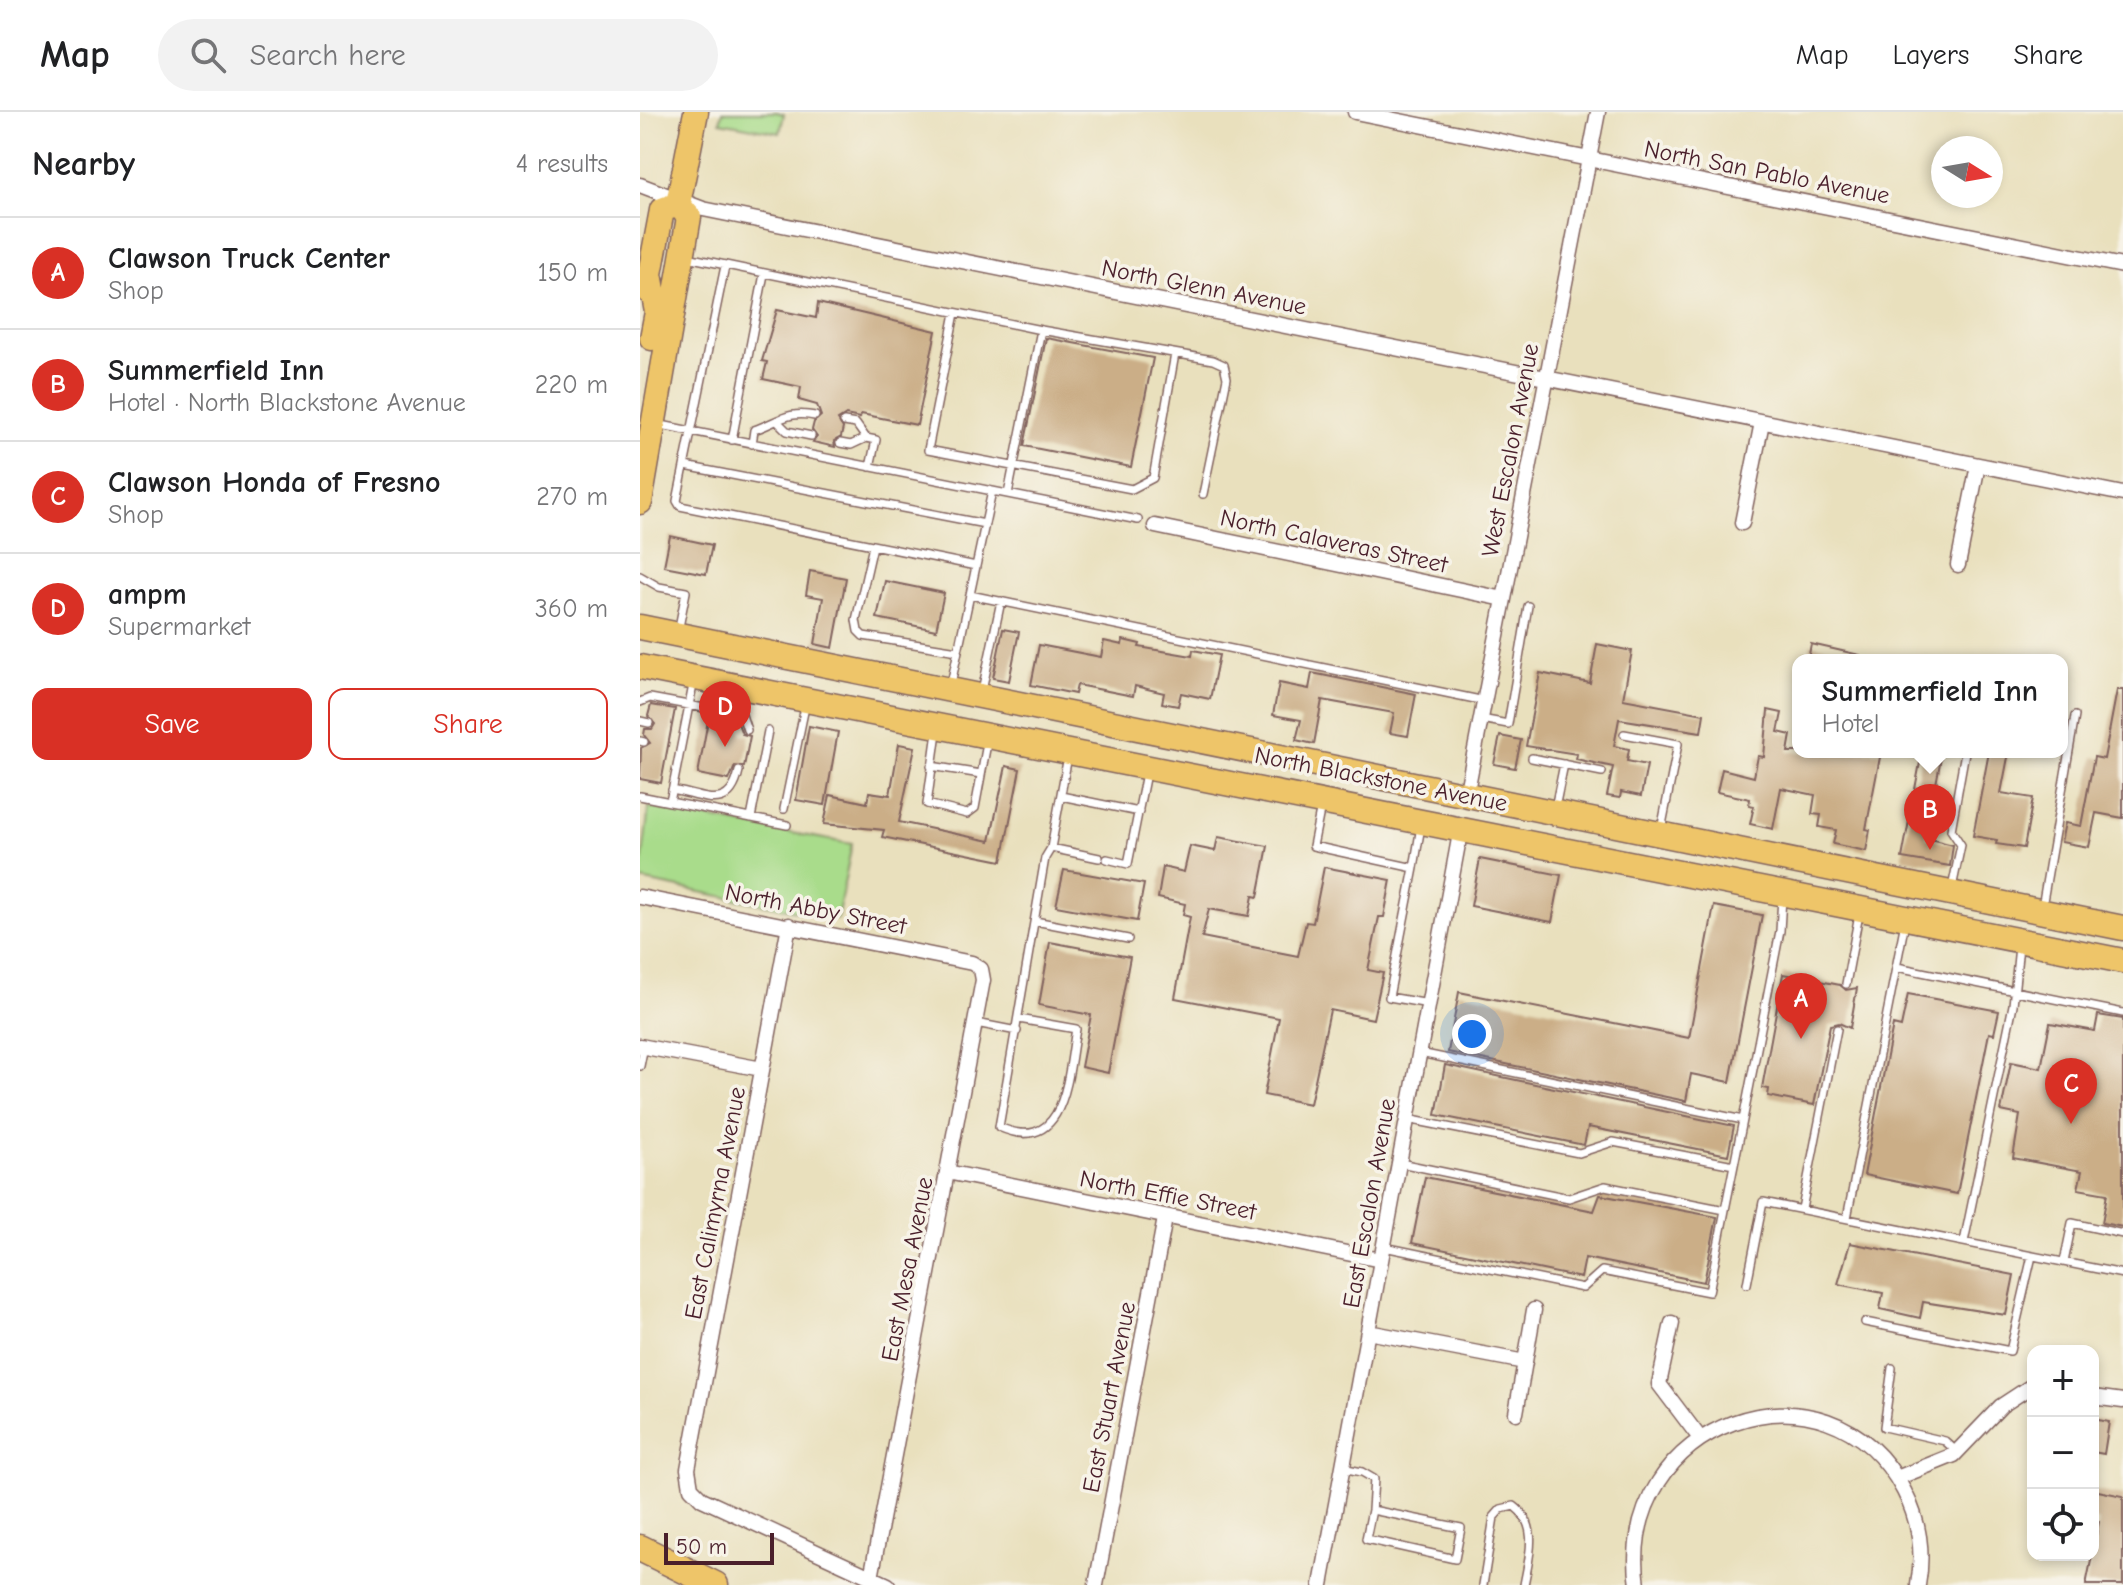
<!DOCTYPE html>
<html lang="en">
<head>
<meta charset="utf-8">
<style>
  :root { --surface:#fff; --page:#f2f2f2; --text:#202124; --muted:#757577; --line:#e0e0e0; --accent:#d93025 }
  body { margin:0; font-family:"Comic Neue",sans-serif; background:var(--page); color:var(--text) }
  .controls { position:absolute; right:24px; bottom:24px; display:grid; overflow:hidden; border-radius:16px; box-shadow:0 4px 12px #0003 }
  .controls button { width:72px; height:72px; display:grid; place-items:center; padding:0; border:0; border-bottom:2px solid var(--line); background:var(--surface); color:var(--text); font:40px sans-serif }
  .compass { position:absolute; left:1291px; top:24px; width:72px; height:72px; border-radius:50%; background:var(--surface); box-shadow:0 4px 12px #0003; rotate:101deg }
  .scale { position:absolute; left:24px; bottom:20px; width:110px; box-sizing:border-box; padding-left:8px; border:4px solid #4a1f2b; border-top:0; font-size:22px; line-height:28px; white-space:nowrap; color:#4a1f2b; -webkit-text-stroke:6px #f7f3e8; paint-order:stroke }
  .you { position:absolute; left:832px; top:922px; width:28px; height:28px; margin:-20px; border:6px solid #fff; border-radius:50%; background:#1a73e8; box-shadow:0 0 0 12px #1a73e833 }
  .badge { display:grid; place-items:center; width:52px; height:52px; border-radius:50%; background:var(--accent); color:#fff; font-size:26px; font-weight:700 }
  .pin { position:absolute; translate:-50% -66px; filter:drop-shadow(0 2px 4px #0008) }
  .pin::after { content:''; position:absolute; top:42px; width:28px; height:24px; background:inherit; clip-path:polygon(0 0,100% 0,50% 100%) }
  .popup { position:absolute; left:1152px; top:542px; width:276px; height:104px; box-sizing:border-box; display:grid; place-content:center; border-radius:16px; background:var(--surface); filter:drop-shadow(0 2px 6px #0005); font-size:26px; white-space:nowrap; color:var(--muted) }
  .popup b { font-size:30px; color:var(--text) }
  .popup::after { content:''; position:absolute; left:50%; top:100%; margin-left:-16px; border:16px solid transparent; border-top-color:var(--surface) }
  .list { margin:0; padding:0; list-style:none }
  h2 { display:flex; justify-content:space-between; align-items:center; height:104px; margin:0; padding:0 32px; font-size:34px }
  h2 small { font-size:26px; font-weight:400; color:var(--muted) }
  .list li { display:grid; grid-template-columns:52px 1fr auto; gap:24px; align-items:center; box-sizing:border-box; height:112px; padding:0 32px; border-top:2px solid var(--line) }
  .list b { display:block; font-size:30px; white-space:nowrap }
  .list p { margin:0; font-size:26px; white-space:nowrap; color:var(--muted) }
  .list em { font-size:26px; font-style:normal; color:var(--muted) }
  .actions { display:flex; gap:16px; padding:24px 32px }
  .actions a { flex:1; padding:18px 0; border:2px solid var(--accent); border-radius:16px; text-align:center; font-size:28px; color:var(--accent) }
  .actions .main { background:var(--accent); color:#fff }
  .icon { flex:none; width:44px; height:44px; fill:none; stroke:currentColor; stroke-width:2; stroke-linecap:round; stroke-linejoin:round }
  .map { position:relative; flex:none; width:1483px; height:1473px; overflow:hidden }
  header { display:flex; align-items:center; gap:48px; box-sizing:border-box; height:112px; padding:0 40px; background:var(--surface); border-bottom:2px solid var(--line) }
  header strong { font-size:38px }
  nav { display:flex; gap:44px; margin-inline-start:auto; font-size:28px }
  .search { width:560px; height:72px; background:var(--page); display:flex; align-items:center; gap:20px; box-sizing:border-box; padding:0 28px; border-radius:44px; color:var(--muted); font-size:30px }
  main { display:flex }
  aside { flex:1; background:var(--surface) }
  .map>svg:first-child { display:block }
</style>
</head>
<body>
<header>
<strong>Map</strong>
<div class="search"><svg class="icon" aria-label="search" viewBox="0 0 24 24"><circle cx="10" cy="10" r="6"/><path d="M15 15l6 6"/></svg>Search here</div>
<nav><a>Map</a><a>Layers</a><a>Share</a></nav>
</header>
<main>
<aside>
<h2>Nearby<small>4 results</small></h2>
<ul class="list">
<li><span class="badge">A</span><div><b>Clawson Truck Center</b><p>Shop</p></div><em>150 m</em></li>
<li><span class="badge">B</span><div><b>Summerfield Inn</b><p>Hotel · North Blackstone Avenue</p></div><em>220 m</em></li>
<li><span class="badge">C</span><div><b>Clawson Honda of Fresno</b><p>Shop</p></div><em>270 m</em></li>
<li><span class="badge">D</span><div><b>ampm</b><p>Supermarket</p></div><em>360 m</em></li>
</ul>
<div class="actions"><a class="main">Save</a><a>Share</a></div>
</aside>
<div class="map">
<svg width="1483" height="1473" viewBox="0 0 1483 1473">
  <rect width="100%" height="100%" fill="#f7f3e8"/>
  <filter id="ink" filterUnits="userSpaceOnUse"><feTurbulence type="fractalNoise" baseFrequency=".0125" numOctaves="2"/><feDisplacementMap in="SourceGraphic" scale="16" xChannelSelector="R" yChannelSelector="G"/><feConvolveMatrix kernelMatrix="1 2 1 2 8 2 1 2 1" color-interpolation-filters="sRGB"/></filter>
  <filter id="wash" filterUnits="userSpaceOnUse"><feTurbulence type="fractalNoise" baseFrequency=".006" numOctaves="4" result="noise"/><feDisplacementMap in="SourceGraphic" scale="32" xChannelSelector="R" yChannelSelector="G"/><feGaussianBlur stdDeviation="1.8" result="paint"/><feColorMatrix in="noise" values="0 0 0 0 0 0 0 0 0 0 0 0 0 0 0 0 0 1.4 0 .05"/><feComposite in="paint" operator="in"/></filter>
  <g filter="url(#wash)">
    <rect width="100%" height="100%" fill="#e9e0bd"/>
    <path fill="#a9dc8b" stroke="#7a7e5b" stroke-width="2" d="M82,0H136L144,2L140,21L80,10Z
      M9,695L212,732L197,807L0,768Z"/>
    <g id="blocks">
      <path fill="#cbae87" d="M178,191L296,219L277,313L221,302L220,306L206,303L198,308L203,316L201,325L194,329L195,335L173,330L177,325L172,318L174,310L181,304L177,293L159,288L161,275L123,267L127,250L122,249L137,198L176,206Z
        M406,226L513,246L491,355L384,334Z
        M30,424L72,433L66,462L24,454Z
        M170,459L206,466L193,536L175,532L183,486L166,483Z
        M245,469L304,481L296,518L237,506Z
        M363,517L379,520L369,569L353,566Z
        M483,528L500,532L499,535L552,544L553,538L579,543L570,587L541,581L538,594L522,591L524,581L495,574L493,584L437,573L435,582L391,573L399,533L461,545L464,529L482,533Z
        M957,532L992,539L983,587L1064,602L1061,620L979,607L974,634L989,637L987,649L1007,653L1001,684L981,680L980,686L967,684L973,655L936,647L937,642L886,634L900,561L950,571Z
        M1171,532L1220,543V548H1168Z
        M672,561L776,582L768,624L750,621L754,601L682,588L674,632L656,628L661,608L633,603L639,571L669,577Z
        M1477,578H1483V706L1456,701L1449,735L1421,730L1425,711L1441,714L1454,645L1464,647Z
        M11,593L35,597L21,671L0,667L1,636L10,631L4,623L5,617H12L15,612L8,604Z
        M1128,598L1142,601L1138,620L1151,623L1148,640H1241L1226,717L1230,718L1226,739L1193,732L1196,718L1179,715L1181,703L1172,702L1175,683L1141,676L1133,717L1110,712L1114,694L1109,693L1110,687L1077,680L1082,657L1114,665L1118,644L1124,645Z
        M69,603L97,609L102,622L110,624L104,655L95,654L89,668L58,662Z
        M169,614L198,620L185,693L156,688Z
        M860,624L881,628L875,656L854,652Z
        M259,632L275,635L259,710L350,729L366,654L380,657L362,749L242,725L244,718L184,712L190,683L227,691L229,680L250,683Z
        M1282,640H1302L1286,726L1313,733L1310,754L1262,746Z
        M1349,640H1369L1361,681L1393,686L1384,736L1356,732L1357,728L1333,724Z
        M578,725L628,734L618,785L613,784L609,804L569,797L562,825L658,844L666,810L673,811L684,755L751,768L744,805H739L728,858L743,861L733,907L690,898L670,992L624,983L639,906L535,886L550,805L543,803L545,792L518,786L523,755L544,760L550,734L575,739Z
        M840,747L921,763L912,810L831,794Z
        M424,758L504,772L497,809L416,794Z
        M1074,794L1122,803L1090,970L1051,962L1046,989L808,940L819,880L1049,926Z
        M410,830L490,845L468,961L441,955L451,903L399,893Z
        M1143,862L1200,873L1206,878L1217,876L1210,916L1199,911L1190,913L1174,993L1128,984L1129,977L1122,976Z
        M1268,882L1359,899L1354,922L1349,921L1317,1082L1224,1063L1253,913L1261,915Z
        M1458,903L1483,907V1115L1462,1111L1467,1082L1438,1077L1442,1059L1373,1046L1380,1003L1361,999L1371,950L1401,956L1410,911L1455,919Z
        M805,953L1094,1014L1088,1043L948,1015L944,1033L796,1003Z
        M785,1065L954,1099L960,1083L1077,1105L1064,1170L945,1146L941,1166L772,1131Z
        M1210,1131L1374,1163L1366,1203L1283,1190L1280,1206L1240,1197L1243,1181L1198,1172Z
        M1453,1307L1469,1310L1464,1342L1453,1340Z
        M1453,1378L1483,1384V1473H1446L1459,1410L1453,1408Z"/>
    </g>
  </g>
  <g filter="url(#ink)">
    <use href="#blocks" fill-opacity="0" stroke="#82635e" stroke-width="2"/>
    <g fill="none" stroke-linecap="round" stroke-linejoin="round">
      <defs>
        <path id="service" d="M47,145L401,218
          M85,154L37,389L40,394L336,454
          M315,201L288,338L492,377L513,366L535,242
          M138,310L147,319L171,324
          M204,310L216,312L226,326
          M16,312L498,408
          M92,328L124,162
          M200,331L211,333L226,326L236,328L230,355
          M112,332L114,318C138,310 148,298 175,304
          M45,354L345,412
          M368,382L401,218L573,248L584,253L587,266L563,382
          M233,434L216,508L218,519L223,524L318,539
          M0,464L19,475L46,480L38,520
          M330,483L845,589
          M311,572L352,379
          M342,579L361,489
          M0,590L10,586L102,603L107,618
          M841,607L868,612L888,494
          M0,609L9,611
          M297,620L287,692L327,702L335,696L348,626
          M984,622L1038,632L1021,718
          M0,629L4,630
          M428,644L411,736L459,746
          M892,646L962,660
          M291,654L341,662
          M32,678C65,684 90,701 99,659
          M0,684L30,690L54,568
          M421,684L499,700
          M30,690L147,713
          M681,694L673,734L774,756L749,885L789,892
          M915,696L924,652
          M144,697L166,590
          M111,706L128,619
          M467,747L488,752L506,661
          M774,756L781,714
          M1312,776L1321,733L1311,718L1325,640
          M1402,795L1435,604
          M395,809L488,827
          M1257,855L1483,901
          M1206,872L1219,802
          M379,907L436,917C428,961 427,1045 359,1015L405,746L411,736
          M336,911L377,919
          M780,941L1103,1008L1140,819L1142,785
          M0,954L4,934
          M760,1051L929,1086L965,1074L1085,1098L1094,1053L973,1030L939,1041L767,1007
          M1094,1053L1103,1008
          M1162,1097L1197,917
          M1207,1106L1265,810
          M1324,1130L1373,893L1379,834
          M744,1135L943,1176L962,1159L1069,1180L1085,1098
          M1424,1150L1432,1111L1483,1122
          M1107,1172L1123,1090L1483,1162
          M1225,1210L1370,1239L1392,1144
          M1252,1256L1244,1315L1305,1329L1317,1340
          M702,1356L722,1360L734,1367L732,1398L821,1416L815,1447L726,1427L732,1398
          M843,1473L854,1405L861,1397L874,1394C900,1413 889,1445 884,1473"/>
        <path id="minor" d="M715,0L1483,154
          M0,73L63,97L1483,382
          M1102,411L1122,310
          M515,414L864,487
          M1318,453L1338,353
          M826,684L958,0
          M0,785L332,851L341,857L343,868L231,1466
          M149,813L48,1357L51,1376L62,1387L248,1473
          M0,934L122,957
          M307,1060L741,1148
          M1032,1211L1019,1272L1059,1325
          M728,1220L885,1250
          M1453,1285L1483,1289
          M876,1301L894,1198
          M1257,1366L1314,1343L1361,1294L1393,1273
          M456,1473L525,1106
          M681,1473L821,716
          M998,1473C974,1312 1188,1232 1264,1379C1279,1408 1284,1440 1278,1473"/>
        <path id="primary" d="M38,92L56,0
          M10,162L17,200L12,226
          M7,178L22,98L38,92
          M0,390L49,105L38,92
          M0,515L1483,816
          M0,555L1483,849"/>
        <path id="motorway" d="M0,1436L75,1473"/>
      </defs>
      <use href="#service" stroke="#82635e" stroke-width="10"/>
      <use href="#minor" stroke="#82635e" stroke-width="17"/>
      <use href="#primary" stroke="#82635e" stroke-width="27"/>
      <use href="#motorway" stroke="#82635e" stroke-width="29"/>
      <use href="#service" stroke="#fff" stroke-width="7"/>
      <use href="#minor" stroke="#fff" stroke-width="14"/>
      <use href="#primary" stroke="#eec569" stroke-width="24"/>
      <use href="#motorway" stroke="#eec569" stroke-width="26"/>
    </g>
  </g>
  <g text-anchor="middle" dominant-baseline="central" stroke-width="7" stroke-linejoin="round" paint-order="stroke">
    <g font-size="24" fill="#4a1f2b" stroke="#f7f3e8">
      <text transform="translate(1127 60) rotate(11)">North San Pablo Avenue</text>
      <text transform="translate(564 175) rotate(11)">North Glenn Avenue</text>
      <text transform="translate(870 338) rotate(-79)">West Escalon Avenue</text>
      <text transform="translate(694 429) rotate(12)">North Calaveras Street</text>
      <text transform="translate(741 667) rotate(11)">North Blackstone Avenue</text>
      <text transform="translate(176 797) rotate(11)">North Abby Street</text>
      <text transform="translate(528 1083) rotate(11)">North Effie Street</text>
      <text transform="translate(75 1091) rotate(-79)">East Calimyrna Avenue</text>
      <text transform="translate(729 1091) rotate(-80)">East Escalon Avenue</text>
      <text transform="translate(267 1157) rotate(-79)">East Mesa Avenue</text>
      <text transform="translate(469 1285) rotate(-79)">East Stuart Avenue</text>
    </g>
  </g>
</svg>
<div class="controls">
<button>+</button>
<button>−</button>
<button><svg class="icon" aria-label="locate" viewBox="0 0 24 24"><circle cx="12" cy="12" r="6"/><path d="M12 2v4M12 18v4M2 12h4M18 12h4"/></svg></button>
</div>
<svg class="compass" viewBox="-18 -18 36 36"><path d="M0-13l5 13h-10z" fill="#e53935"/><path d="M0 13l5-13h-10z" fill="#757577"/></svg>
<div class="scale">50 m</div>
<div class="you"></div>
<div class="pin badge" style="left:1161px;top:927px">A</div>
<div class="pin badge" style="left:1290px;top:738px">B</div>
<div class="popup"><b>Summerfield Inn</b>Hotel</div>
<div class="pin badge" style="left:1431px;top:1012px">C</div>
<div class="pin badge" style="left:85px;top:635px">D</div>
</div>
</main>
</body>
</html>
